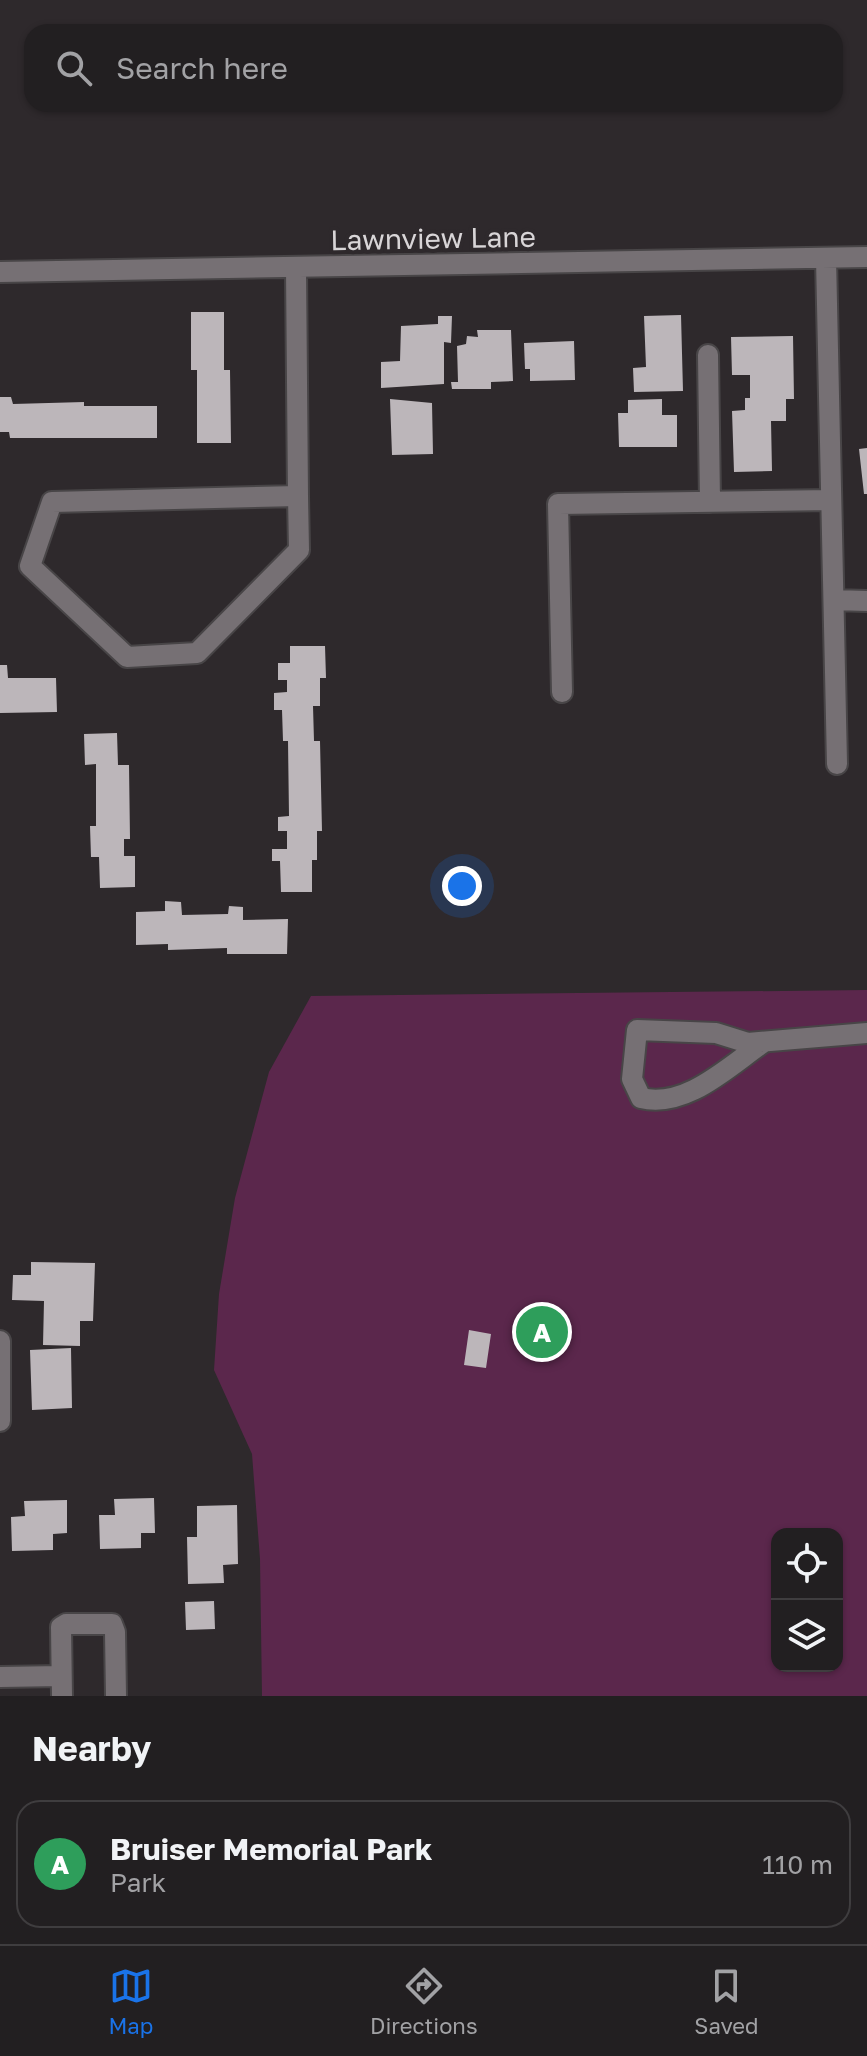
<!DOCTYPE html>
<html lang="en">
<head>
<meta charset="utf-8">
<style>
  :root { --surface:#221f21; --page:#2e2c2e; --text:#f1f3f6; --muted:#a2a2a5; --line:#3f3d3f; --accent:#1a73e8 }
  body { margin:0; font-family:"Golos Text",sans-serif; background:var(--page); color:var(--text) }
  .controls { position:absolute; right:24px; bottom:24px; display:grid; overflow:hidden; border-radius:16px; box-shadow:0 2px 6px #0004 }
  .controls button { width:72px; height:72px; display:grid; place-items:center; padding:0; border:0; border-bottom:2px solid var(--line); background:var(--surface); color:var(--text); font:40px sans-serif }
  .you { position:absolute; left:462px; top:886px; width:28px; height:28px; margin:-20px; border:6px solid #fff; border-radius:50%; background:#1a73e8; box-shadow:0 0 0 12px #1a73e833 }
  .badge { display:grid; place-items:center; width:52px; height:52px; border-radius:50%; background:var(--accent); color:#fff; font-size:26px; font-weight:700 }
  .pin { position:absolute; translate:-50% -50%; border:4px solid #fff; box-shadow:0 2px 8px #0006 }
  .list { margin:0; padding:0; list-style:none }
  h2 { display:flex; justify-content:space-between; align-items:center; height:104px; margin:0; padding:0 32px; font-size:34px }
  h2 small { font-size:26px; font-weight:400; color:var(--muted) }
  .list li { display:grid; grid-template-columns:52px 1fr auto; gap:24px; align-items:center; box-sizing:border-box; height:128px; margin:0 16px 16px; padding:0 16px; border:2px solid var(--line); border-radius:24px }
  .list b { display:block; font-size:30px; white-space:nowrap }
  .list p { margin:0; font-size:26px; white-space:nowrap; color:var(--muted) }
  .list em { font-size:26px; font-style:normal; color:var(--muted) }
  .icon { flex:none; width:44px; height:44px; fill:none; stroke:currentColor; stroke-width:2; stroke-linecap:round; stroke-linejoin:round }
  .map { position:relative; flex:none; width:867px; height:1696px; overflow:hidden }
  .search { position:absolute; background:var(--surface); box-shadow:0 2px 6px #0004; left:24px; right:24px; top:24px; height:88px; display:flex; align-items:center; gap:20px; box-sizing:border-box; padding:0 28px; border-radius:24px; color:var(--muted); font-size:30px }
  .sheet { height:248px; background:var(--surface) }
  nav { display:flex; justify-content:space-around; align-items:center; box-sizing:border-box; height:112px; border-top:2px solid var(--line); background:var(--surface); font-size:22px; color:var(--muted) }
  nav a { display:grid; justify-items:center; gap:4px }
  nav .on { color:var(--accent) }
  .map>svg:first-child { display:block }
</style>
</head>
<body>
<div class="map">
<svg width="867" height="1696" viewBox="0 0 867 1696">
  <rect width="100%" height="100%" fill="#2e292c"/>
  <path fill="#5b274c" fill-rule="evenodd" d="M867,990V1696H262L260,1559L252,1454L214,1370L219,1294L235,1198L269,1072L311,996ZM777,1534H837V1666H777Z"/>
  <path fill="#bcb6ba" d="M191,312H224V370H230L231,443H197V370H191Z
    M681,315L683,391L634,392L633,368L646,367L644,316Z
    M438,316H452L451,343L444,342V384L381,388V362L400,361L401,326L438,324Z
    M477,330H511L513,381L491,382V389H452L451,382H458L457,346L466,344L467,336L478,337Z
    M793,336L794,399H786V421H771L772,471L734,472L732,411L745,410V398H750V375H732L731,337Z
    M574,341L575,380L530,381V369H525L524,343Z
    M0,397H11L13,404L84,402V406H157V438H10L9,432H0Z
    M390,399L432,403L433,454L392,455Z
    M662,399V415H677V447H619L618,413H628V400Z
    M867,448V494H864L859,449Z
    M290,646H325L326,678H320V706H313L314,741H320L322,831H317V860H312V892H281L280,861H272V849H287V831H278V817L289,816L288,741H283L282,710H274V693L287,692V680H278V663H290Z
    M0,665H7L8,678H56L57,712L0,713Z
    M117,733L118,765H129L130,839H124V856H135V887L100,888L99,857H91L90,826H96V764L85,765L84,734Z
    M165,901L181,902L182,915L228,914L229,906L243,907V920L288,919L287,954H227V948L168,950V944L136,945V912L165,911Z
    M31,1262L95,1263L93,1321H80V1346L43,1345L44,1301L12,1300L13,1275H31Z
    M469,1330L491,1334L486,1368L464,1365Z
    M71,1348L72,1408L32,1410L30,1350Z
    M154,1498L155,1533H141V1548L100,1549L99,1515H115L114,1499Z
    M67,1500V1533L53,1534V1550L12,1551L11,1517L25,1516L24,1501Z
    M237,1505L238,1564L223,1565L224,1583L188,1584L187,1537H197V1506Z
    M214,1601L215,1629L186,1630L185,1602Z"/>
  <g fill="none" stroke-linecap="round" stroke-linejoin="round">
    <defs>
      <path id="minor" d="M826,258L837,764
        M296,268L298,496
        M0,272L867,257
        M708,355L710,502
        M298,496L299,550L197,653L127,657L30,566L52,502Z
        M834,600L867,601
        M562,692L558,504L831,500
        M764,1042C729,1066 686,1109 641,1098L632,1079L637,1030L716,1033L748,1043L867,1033
        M0,1341V1421
        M0,1677L61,1676
        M62,1696L61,1627L66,1624H112L115,1632L116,1696"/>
    </defs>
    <use href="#minor" stroke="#484547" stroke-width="24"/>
    <use href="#minor" stroke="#767074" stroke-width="20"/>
  </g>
  <g text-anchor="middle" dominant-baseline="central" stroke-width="8" stroke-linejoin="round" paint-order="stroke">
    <g font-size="28" fill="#d8d5d7" stroke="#2e292c">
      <text transform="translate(433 238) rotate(-1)">Lawnview Lane</text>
    </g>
  </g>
</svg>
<div class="controls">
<button><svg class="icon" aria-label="locate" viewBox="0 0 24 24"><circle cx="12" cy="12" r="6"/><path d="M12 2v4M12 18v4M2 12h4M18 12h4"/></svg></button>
<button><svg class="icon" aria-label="layers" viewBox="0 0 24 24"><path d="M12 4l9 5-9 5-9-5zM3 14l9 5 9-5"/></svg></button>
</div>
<div class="you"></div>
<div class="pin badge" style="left:542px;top:1332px;background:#2e9e5b">A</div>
<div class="search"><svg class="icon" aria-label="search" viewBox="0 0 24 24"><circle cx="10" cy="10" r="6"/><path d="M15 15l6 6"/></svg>Search here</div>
</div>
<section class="sheet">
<h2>Nearby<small></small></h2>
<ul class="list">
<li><span class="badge" style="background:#2e9e5b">A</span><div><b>Bruiser Memorial Park</b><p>Park</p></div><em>110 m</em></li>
</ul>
</section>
<nav>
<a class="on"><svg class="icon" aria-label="map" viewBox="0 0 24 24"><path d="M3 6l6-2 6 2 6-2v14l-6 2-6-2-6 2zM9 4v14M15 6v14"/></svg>Map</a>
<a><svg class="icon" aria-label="directions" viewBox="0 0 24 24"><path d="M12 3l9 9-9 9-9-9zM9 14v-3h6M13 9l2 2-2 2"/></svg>Directions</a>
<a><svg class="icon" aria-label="saved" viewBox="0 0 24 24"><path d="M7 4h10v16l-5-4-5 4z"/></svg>Saved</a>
</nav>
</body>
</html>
